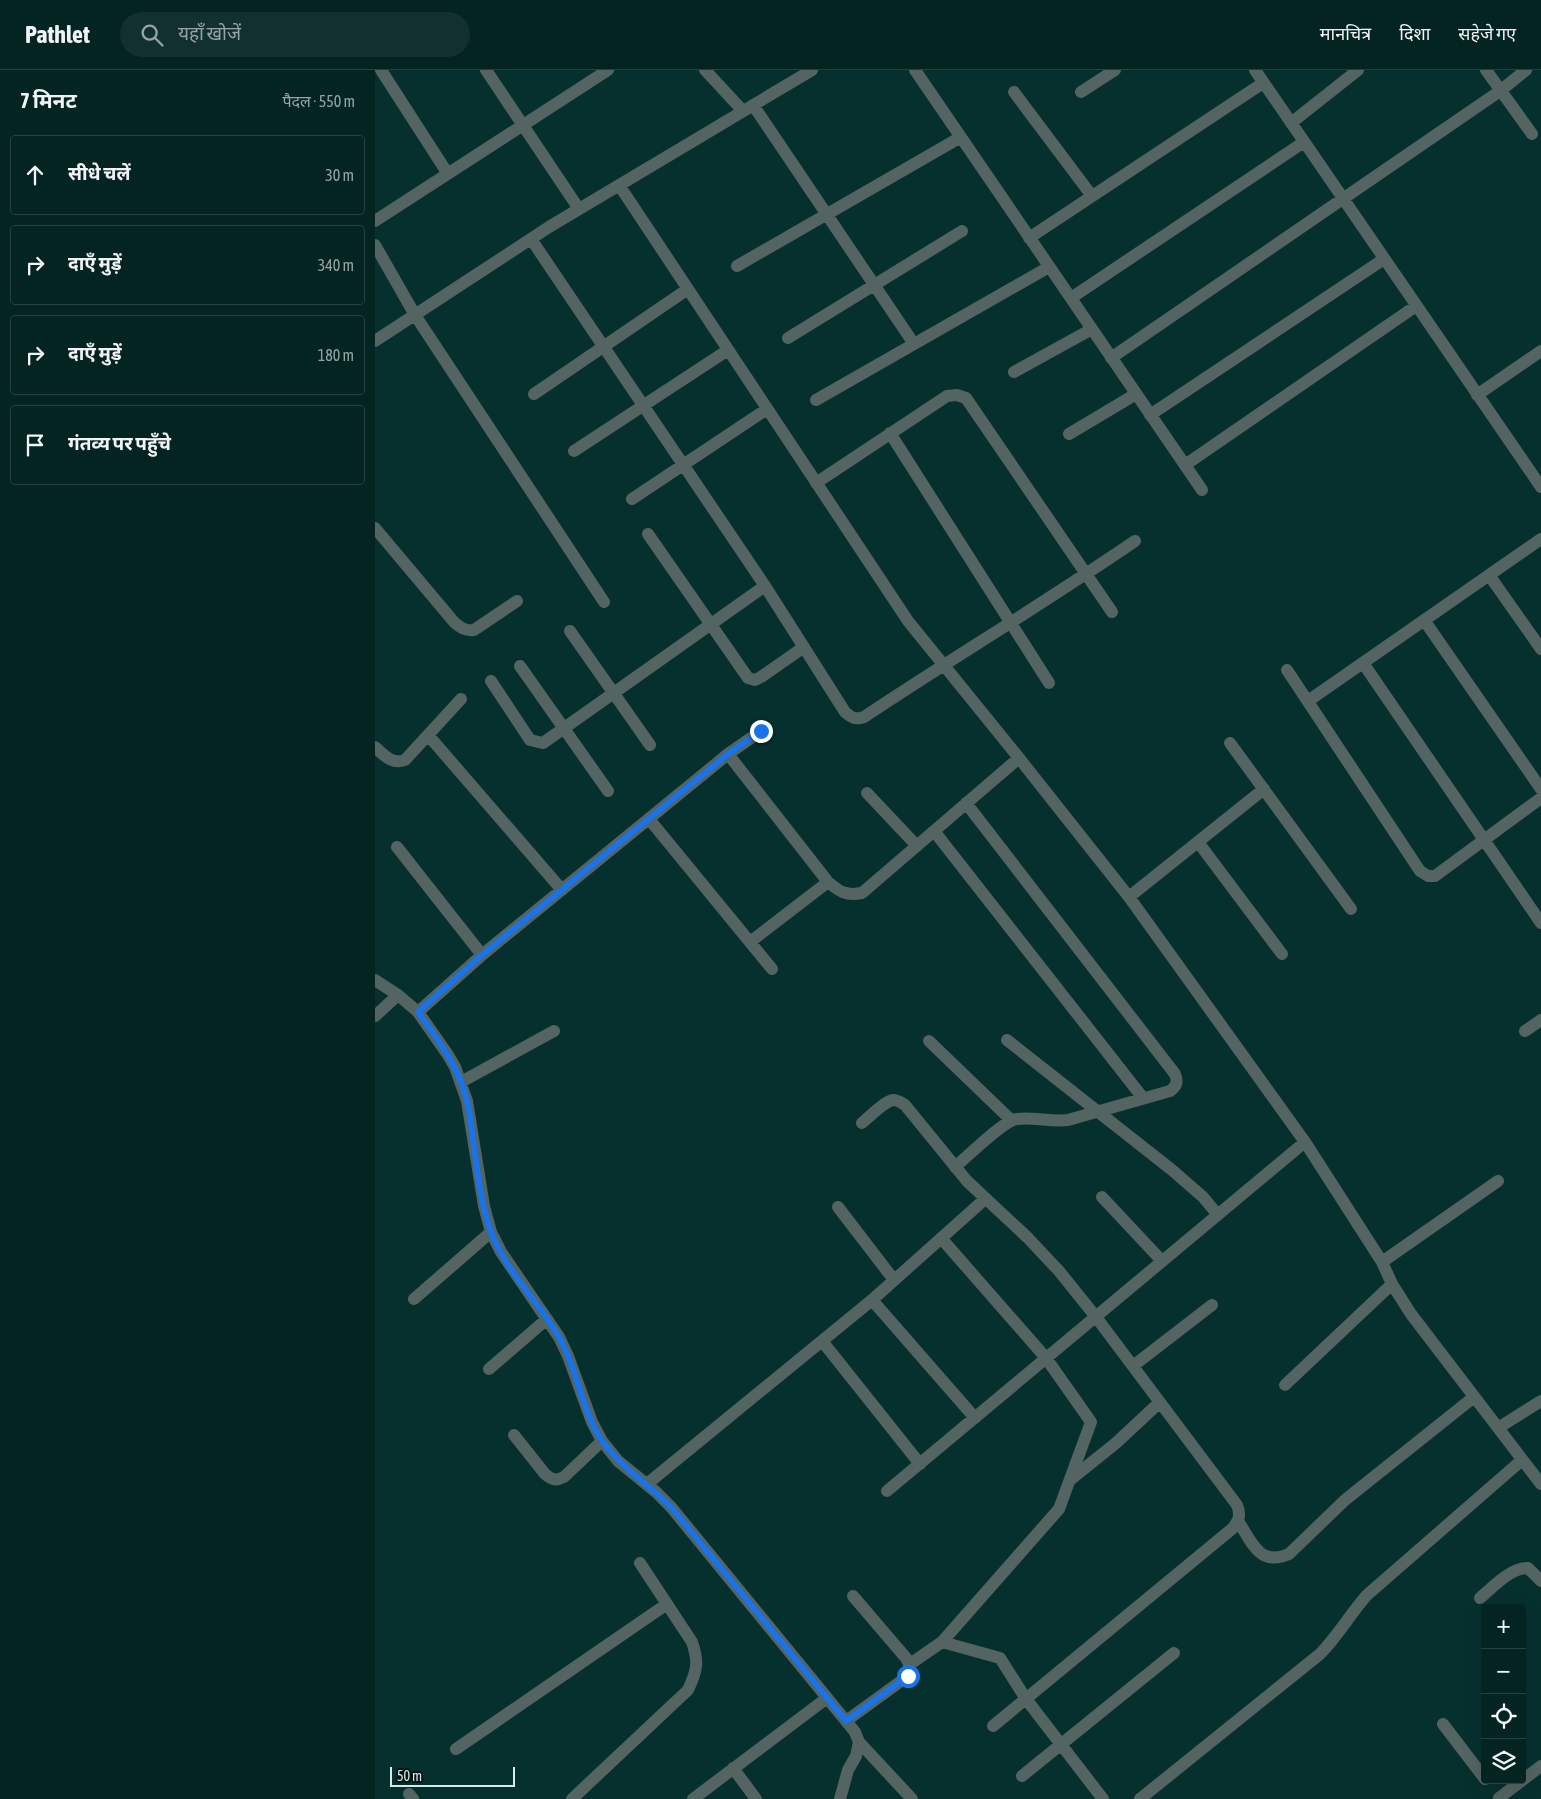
<!DOCTYPE html>
<html lang="hi">
<head>
<meta charset="utf-8">
<style>
  :root { --surface:#042422; --page:#12302f; --text:#f1f3f6; --muted:#97a4a5; --line:#254140 }
  body { margin:0; font-family:"Asap Condensed","Noto Sans Devanagari",sans-serif; background:var(--page); color:var(--text) }
  .controls { position:absolute; right:15px; bottom:15px; display:grid; overflow:hidden; border-radius:5px; box-shadow:0 5px 20px #0002 }
  .controls button { width:45px; height:45px; display:grid; place-items:center; padding:0; border:0; border-bottom:1px solid var(--line); background:var(--surface); color:var(--text); font:25px sans-serif }
  .scale { position:absolute; left:15px; bottom:12px; width:125px; box-sizing:border-box; padding-left:5px; border:2px solid #d7ecea; border-top:0; font-size:14px; line-height:18px; white-space:nowrap; color:#d7ecea; -webkit-text-stroke:4px #051514; paint-order:stroke }
  .stop { position:absolute; width:15px; height:15px; margin:-11px; border:4px solid #1a73e8; border-radius:50%; background:#fff }
  .stop.end { background:#1a73e8; border-color:#fff; box-shadow:0 1px 5px #0008 }
  .list { margin:0; padding:0; list-style:none }
  h2 { display:flex; justify-content:space-between; align-items:center; height:65px; margin:0; padding:0 20px; font-size:21px }
  h2 small { font-size:16px; font-weight:400; color:var(--muted) }
  .list li { display:grid; grid-template-columns:32px 1fr auto; gap:15px; align-items:center; box-sizing:border-box; height:80px; margin:0 10px 10px; padding:0 10px; border:1px solid var(--line); border-radius:5px }
  .list b { display:block; font-size:19px; white-space:nowrap }
  .list em { font-size:16px; font-style:normal; color:var(--muted) }
  .icon { flex:none; width:28px; height:28px; fill:none; stroke:currentColor; stroke-width:2; stroke-linecap:round; stroke-linejoin:round }
  .map { position:relative; flex:none; width:1166px; height:1729px; overflow:hidden }
  header { display:flex; align-items:center; gap:30px; box-sizing:border-box; height:70px; padding:0 25px; background:var(--surface); border-bottom:1px solid var(--line) }
  header strong { font-size:24px }
  nav { display:flex; gap:28px; margin-inline-start:auto; font-size:18px }
  .search { width:350px; height:45px; background:var(--page); display:flex; align-items:center; gap:12px; box-sizing:border-box; padding:0 18px; border-radius:28px; color:var(--muted); font-size:19px }
  main { display:flex }
  aside { flex:1; background:var(--surface) }
  .map>svg:first-child { display:block }
</style>
</head>
<body>
<header>
<strong>Pathlet</strong>
<div class="search"><svg class="icon" aria-label="search" viewBox="0 0 24 24"><circle cx="10" cy="10" r="6"/><path d="M15 15l6 6"/></svg>यहाँ खोजें</div>
<nav><a>मानचित्र</a><a>दिशा</a><a>सहेजे गए</a></nav>
</header>
<main>
<aside>
<h2>7 मिनट<small>पैदल · 550 m</small></h2>
<ul class="list">
<li><svg class="icon" aria-label="ahead" viewBox="0 0 24 24"><path d="M12 20V5M6 11l6-6 6 6"/></svg><div><b>सीधे चलें</b></div><em>30 m</em></li>
<li><svg class="icon" aria-label="right" viewBox="0 0 24 24"><path d="M7 20v-9h11M14 6l5 5-5 5"/></svg><div><b>दाएँ मुड़ें</b></div><em>340 m</em></li>
<li><svg class="icon" aria-label="right" viewBox="0 0 24 24"><path d="M7 20v-9h11M14 6l5 5-5 5"/></svg><div><b>दाएँ मुड़ें</b></div><em>180 m</em></li>
<li><svg class="icon" aria-label="arrive" viewBox="0 0 24 24"><path d="M6 21V4h12l-3 4 3 4H6"/></svg><div><b>गंतव्य पर पहुँचे</b></div></li>
</ul>
</aside>
<div class="map">
<svg width="1166" height="1729" viewBox="0 0 1166 1729">
  <rect width="100%" height="100%" fill="#06302e"/>
  <g fill="none" stroke-linecap="round" stroke-linejoin="round">
    <path stroke="#536462" stroke-width="12" d="M6,0L73,104
      M111,0L204,139
      M330,0L368,41
      M540,0L827,420
      M880,0L1166,417
      M1111,0L1157,64
      M639,22L717,126
      M706,22L740,0
      M378,35L539,274
      M916,53L983,0
      M244,115L533,551L644,688L754,827L930,1072L1007,1192L1017,1214L1036,1244L1166,1414
      M0,151L233,0
      M654,168L888,13
      M0,175L40,245L229,532
      M362,196L586,67
      M696,228L929,72
      M413,268L587,161
      M0,271L174,157L437,0
      M736,288L1125,21L1151,0
      M639,302L717,259
      M159,324L313,219
      M1102,325L1166,281
      M441,330L674,197
      M775,345L1009,189
      M515,363L674,613
      M694,364L761,324
      M199,381L353,280
      M810,395L1041,236
      M441,413L572,326L582,325L591,328L737,542
      M257,429L392,339
      M0,458L79,552C86,558 90,561 99,560L142,531
      M273,464L373,608L380,610L386,607L429,577
      M1114,505L1166,579
      M390,516L470,642C477,648 480,650 489,647C579,587 671,532 760,471
      M1049,550L1166,719
      M195,561L275,675
      M988,593L1166,853
      M145,596L233,721
      M912,600L1045,801L1053,806H1060L1166,728
      M116,611L155,670L168,673L390,516L156,169
      M933,631L1166,469
      M53,665L187,820
      M855,673L976,839
      M0,677C9,685 17,695 30,690L86,629
      M353,684L386,661
      M492,723L542,776
      M274,749L397,899
      M559,761L768,1028
      M823,772L907,884
      M22,777L107,885
      M754,827L889,719
      M375,872L453,812
      M0,910L23,925L43,942L73,985L80,997L92,1031L109,1136L116,1162L126,1182L184,1267L193,1286L217,1352L227,1371L243,1391L281,1422L296,1437L480,1662L484,1672L481,1686L473,1700L465,1729
      M43,942L107,885L353,684L453,812C465,822 471,826 487,823L644,688
      M0,946L23,925
      M1150,961L1166,950
      M632,970L797,1100L828,1127L843,1145
      M554,971L636,1050
      M86,1012L179,961
      M487,1053C494,1047 510,1031 518,1030C523,1030 527,1033 530,1035L592,1111L653,1168L684,1201L721,1247L862,1435C866,1445 864,1450 858,1458L618,1656
      M580,1097C592,1087 629,1050 642,1049C659,1047 676,1052 693,1050L795,1021C802,1016 803,1012 800,1004L591,733
      M727,1127L787,1191
      M463,1137L519,1210
      M566,1168L671,1288L716,1352L684,1439L567,1572
      M1007,1192L1123,1111
      M39,1229L116,1162
      M497,1230L600,1348
      M447,1271L545,1394
      M758,1296L837,1235
      M114,1299L172,1249
      M910,1315L1017,1214
      M1123,1358L1166,1331
      M139,1365L170,1404C177,1410 181,1411 189,1407L227,1371
      M695,1410L741,1373L785,1332
      M272,1414L497,1230L610,1129
      M512,1421L930,1072
      M863,1451C877,1472 884,1497 914,1484L970,1430L1099,1327
      M1105,1528C1118,1517 1135,1498 1153,1498L1166,1511
      M535,1594L567,1572L625,1588L651,1629L728,1729
      M471,1651L533,1606C536,1599 535,1595 531,1588L478,1526
      M1068,1654L1110,1709
      M484,1672L537,1729
      M81,1679L292,1534
      M358,1698L381,1729
      M647,1706L799,1583
      M34,1724L38,1729
      M1124,1728L1166,1696
      M197,1729L313,1620C322,1601 324,1592 317,1572L265,1493
      M318,1729L452,1628
      M765,1729L945,1584C963,1566 975,1544 992,1525L1147,1390"/>
  </g>
  <g fill="none" stroke-linecap="round" stroke-linejoin="round">
    <path stroke="#1a73e8" stroke-width="6" d="M386,661L353,684L107,885L43,942C63,970 84,997 92,1031C101,1074 101,1120 116,1162C131,1201 163,1231 184,1267C203,1299 206,1341 228,1372C246,1397 274,1415 296,1437L471,1651L533,1606"/>
  </g>
</svg>
<div class="controls">
<button>+</button>
<button>−</button>
<button><svg class="icon" aria-label="locate" viewBox="0 0 24 24"><circle cx="12" cy="12" r="6"/><path d="M12 2v4M12 18v4M2 12h4M18 12h4"/></svg></button>
<button><svg class="icon" aria-label="layers" viewBox="0 0 24 24"><path d="M12 4l9 5-9 5-9-5zM3 14l9 5 9-5"/></svg></button>
</div>
<div class="scale">50 m</div>
<div class="stop" style="left:533px;top:1606px"></div>
<div class="stop end" style="left:386px;top:661px"></div>
</div>
</main>
</body>
</html>
